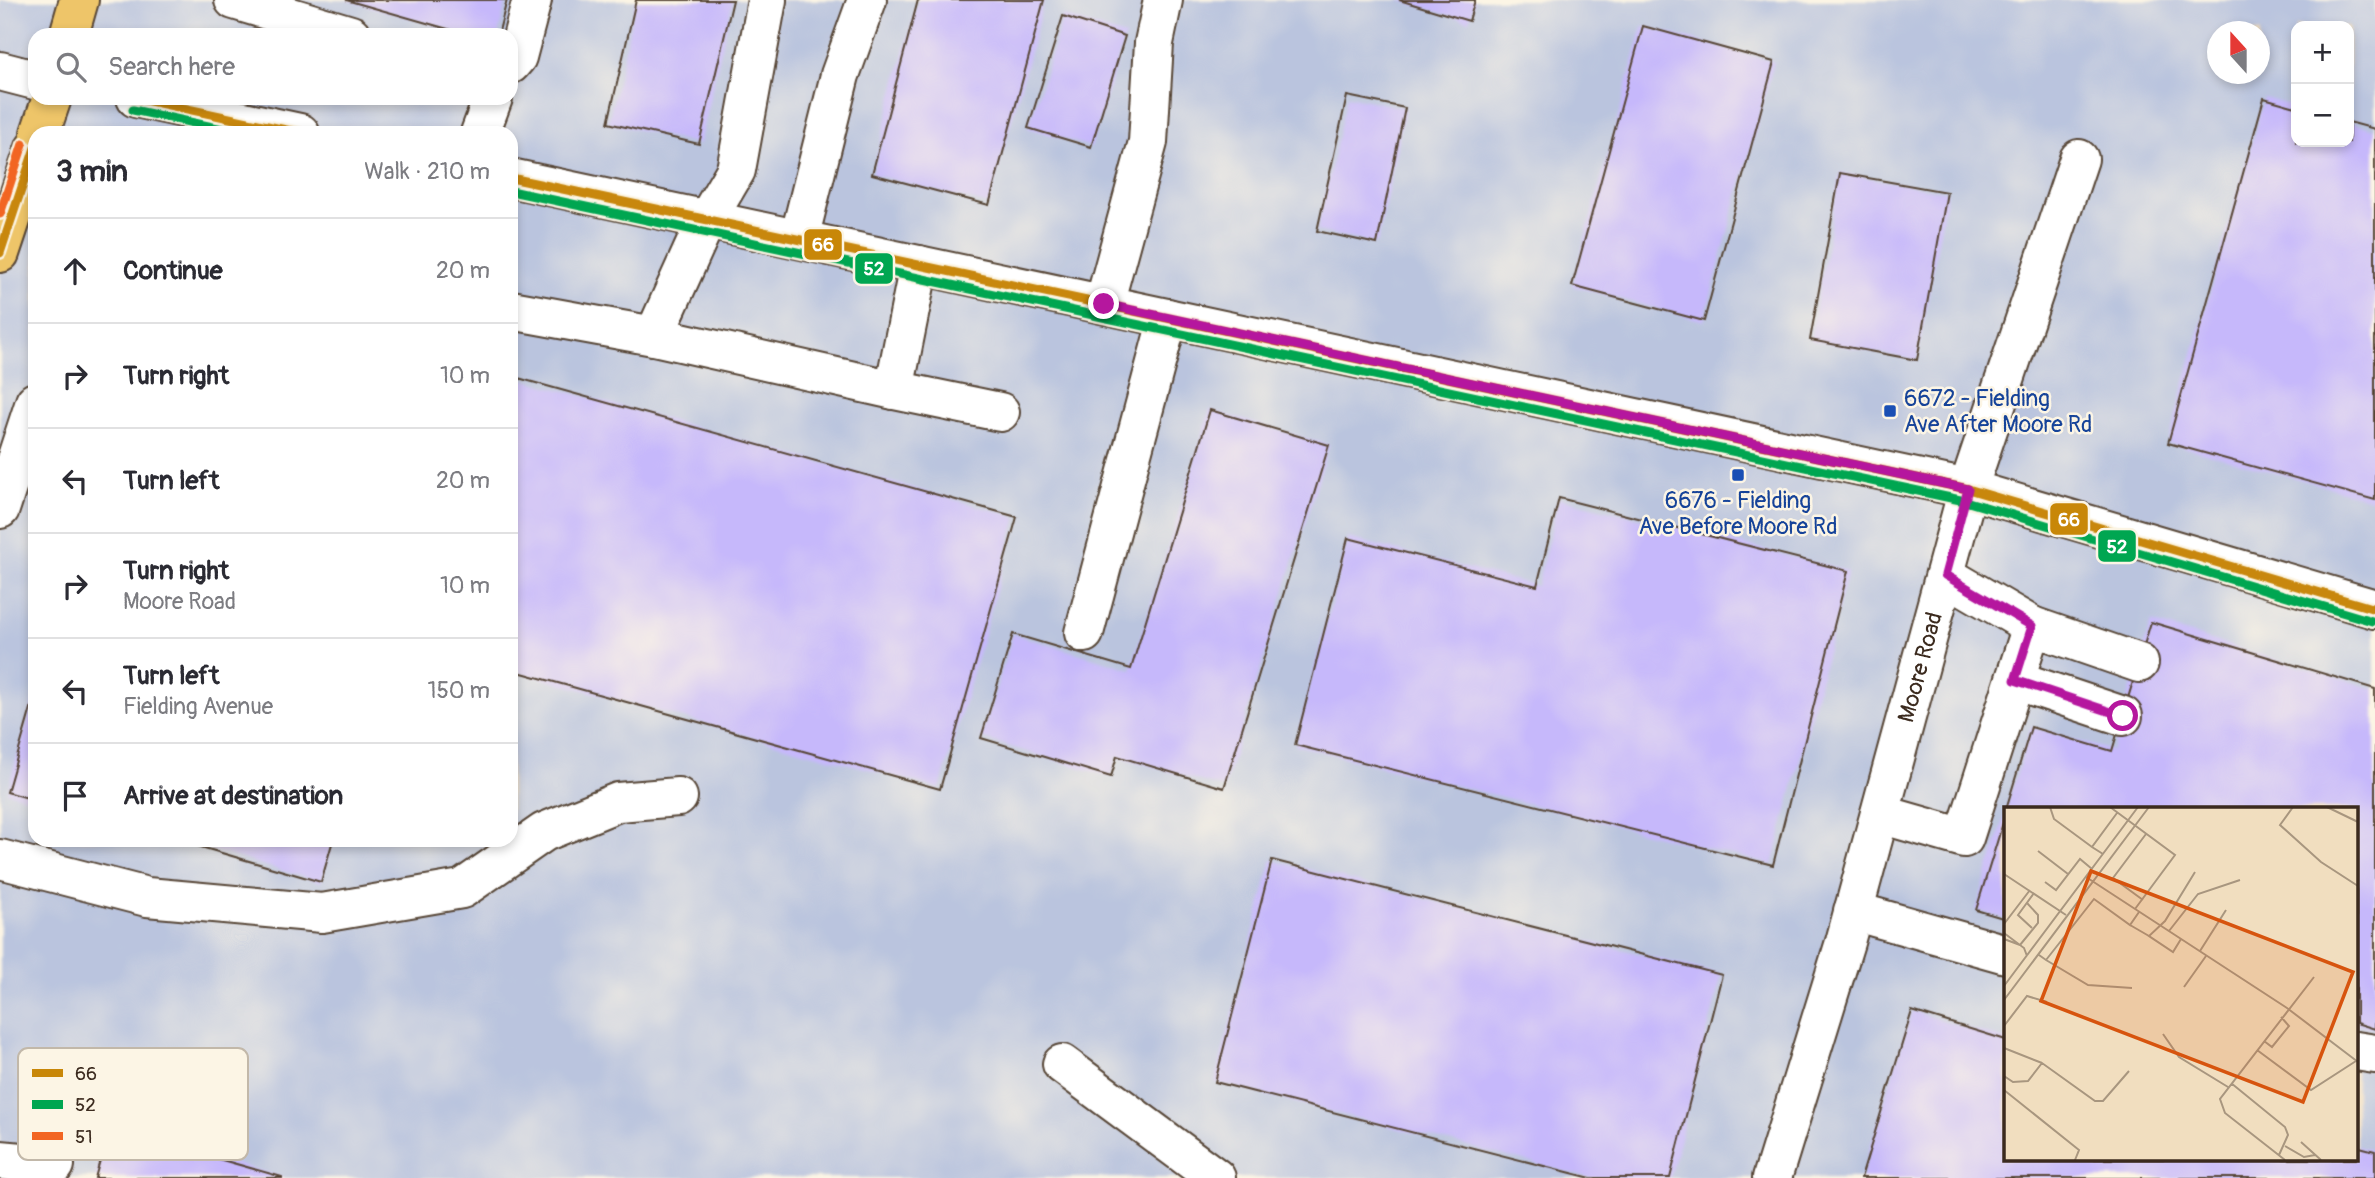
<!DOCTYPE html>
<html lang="en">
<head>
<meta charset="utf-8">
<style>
  :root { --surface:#fff; --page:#f2f2f3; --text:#2b2b33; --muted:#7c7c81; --line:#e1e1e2 }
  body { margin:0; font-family:Pangolin,sans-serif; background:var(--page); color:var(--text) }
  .controls { position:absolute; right:21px; top:21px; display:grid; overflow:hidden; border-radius:14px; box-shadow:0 4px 10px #0003 }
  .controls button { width:63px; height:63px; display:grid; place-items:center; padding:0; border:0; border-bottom:2px solid var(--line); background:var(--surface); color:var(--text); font:35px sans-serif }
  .compass { position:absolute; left:2207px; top:21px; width:63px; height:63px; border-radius:50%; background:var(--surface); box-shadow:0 4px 10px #0003; rotate:339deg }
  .stop { position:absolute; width:21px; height:21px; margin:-16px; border:5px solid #b5179e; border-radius:50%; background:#fff }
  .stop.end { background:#b5179e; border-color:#fff; box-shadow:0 2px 7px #0008 }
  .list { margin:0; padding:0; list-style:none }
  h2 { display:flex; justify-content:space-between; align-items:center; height:91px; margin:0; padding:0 28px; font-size:30px }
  h2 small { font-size:23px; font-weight:400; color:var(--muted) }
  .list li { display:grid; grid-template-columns:46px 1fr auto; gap:21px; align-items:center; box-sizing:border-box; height:105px; padding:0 28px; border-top:2px solid var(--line) }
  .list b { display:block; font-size:26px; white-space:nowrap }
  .list p { margin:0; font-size:23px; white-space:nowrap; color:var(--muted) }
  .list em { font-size:23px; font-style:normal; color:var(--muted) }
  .icon { flex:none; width:38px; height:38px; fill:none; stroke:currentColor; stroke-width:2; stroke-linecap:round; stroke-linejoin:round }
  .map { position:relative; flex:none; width:2375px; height:1178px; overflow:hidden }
  .search { position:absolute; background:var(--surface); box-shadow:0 4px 10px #0003; left:28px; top:28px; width:490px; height:77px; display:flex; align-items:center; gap:18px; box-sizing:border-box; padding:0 24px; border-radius:21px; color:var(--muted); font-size:26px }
  .panel { position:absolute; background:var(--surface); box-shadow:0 4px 10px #0003; left:28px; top:126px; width:490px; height:721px; border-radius:21px }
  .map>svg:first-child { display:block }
</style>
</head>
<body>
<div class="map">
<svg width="2375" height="1178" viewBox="0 0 2375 1178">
  <rect width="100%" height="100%" fill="#fcf5e5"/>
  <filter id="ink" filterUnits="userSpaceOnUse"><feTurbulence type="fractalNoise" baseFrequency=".0143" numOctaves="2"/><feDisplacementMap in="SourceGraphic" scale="14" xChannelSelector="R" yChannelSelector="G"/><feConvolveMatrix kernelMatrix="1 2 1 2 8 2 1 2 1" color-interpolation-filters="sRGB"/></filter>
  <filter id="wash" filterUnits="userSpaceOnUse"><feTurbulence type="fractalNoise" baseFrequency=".00686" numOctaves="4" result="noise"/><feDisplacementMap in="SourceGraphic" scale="28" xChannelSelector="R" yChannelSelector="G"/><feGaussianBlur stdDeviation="1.57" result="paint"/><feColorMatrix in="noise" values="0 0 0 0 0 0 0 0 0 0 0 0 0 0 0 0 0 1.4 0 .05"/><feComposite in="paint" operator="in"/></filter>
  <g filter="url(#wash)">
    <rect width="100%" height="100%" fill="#f1debf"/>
    <path fill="#bac4de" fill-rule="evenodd" d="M0,0H2375V1178H0ZM2296,26H2349V142H2296ZM2218,32H2260V74H2218ZM35,35H511V98H35ZM35,133H511V840H35ZM2006,809H2356V1159H2006Z"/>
    <g id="blocks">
      <path fill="#c6b8fb" d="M346,0H507L498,35H469Z
        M636,0H733L699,144L608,123Z
        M918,0H1044L989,205L872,174Z
        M1399,0H1475L1469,21Z
        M1063,16L1125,36L1091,147L1028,128Z
        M1643,26L1774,62L1704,321L1572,286Z
        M1347,96L1405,108L1377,244L1317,231Z
        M2264,98L2296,107V142H2349V122L2375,129V500L2168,443Z
        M1840,173L1947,192L1917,360L1810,340Z
        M511,376L1017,517L940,789L511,670Z
        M1210,410L1329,445L1224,788L1117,756L1111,777L981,738L1013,634L1131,669Z
        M1559,498L1848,571L1773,865L1295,745L1348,538L1537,586Z
        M2151,622L2375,689V1029L2356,1023V809H2006L2031,727L2112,751Z
        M34,698H35V800L7,792Z
        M2006,813V919L1976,910Z
        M177,840H333L321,882Z
        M1272,860L1722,975L1670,1178H1591L1215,1082Z
        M1912,1011L2006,1040V1159H2356V1146L2375,1151V1178H1861Z
        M109,1128L282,1177V1178H95Z"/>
    </g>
  </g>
  <g filter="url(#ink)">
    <use href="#blocks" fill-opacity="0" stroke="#564536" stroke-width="2"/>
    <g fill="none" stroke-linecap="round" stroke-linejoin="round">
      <defs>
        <g id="minor">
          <path d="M234,0L351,35"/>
          <path d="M767,0L736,170L706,221L654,336L894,390L919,265"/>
          <path d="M511,64L517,57L532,0"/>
          <path d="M0,71L35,80"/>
          <path d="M136,98L300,133"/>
          <path d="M480,133L493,98"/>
          <path d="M511,178L1968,489L2375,609"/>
          <path d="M799,239L840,75L867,0"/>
          <path d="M1104,304L1148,142L1154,43L1163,0"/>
          <path d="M511,310L654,336"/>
          <path d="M894,390L1000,412"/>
          <path d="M0,509L35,402"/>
          <path d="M2032,626L2139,663"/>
          <path d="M1084,633L1168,318"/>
          <path d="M2015,680L2123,716"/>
          <path d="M1880,814L1964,838L2032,626L1945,575"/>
          <path d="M0,859L147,897L322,913L462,889L544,832L618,802L678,797"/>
          <path d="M1853,911L2006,954"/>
          <path d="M2356,1051L2375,1054"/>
          <path d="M1062,1064L1216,1178"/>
          <path d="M0,1160L55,1165"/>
          <path id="s1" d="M1772,1178L1845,942L1968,489L2079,159"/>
        </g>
        <path id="major" d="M69,35L79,0
          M40,133L52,98
          M0,253L35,148"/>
      </defs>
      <use href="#minor" stroke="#564536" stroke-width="42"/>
      <use href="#major" stroke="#564536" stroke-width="42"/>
      <use href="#minor" stroke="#fff" stroke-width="38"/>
      <use href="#major" stroke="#eec569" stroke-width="38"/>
      <defs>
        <path id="bus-1" d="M136,98L300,133
          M511,178L1968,489L2375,609
          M0,253L35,148"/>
        <path id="bus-2" d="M133,110L241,133
          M511,191L1965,501L2372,621"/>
        <path id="bus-3" d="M0,214L23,144"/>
      </defs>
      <use href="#bus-1" stroke="#fcf5e5" stroke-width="14"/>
      <use href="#bus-2" stroke="#fcf5e5" stroke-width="14"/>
      <use href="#bus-3" stroke="#fcf5e5" stroke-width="14"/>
      <use href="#bus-1" stroke="#c88708" stroke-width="9"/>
      <use href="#bus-2" stroke="#00a651" stroke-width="9"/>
      <use href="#bus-3" stroke="#f26522" stroke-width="9"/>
    </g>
  </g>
  <g fill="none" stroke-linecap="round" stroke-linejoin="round" filter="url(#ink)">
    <path stroke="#b5179e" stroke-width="9" d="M1104,304L1968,489L1945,575L2032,626L2015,680L2123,716"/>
  </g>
  <g fill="#1a4fb4" stroke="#fcf5e5" stroke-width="2.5">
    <rect x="1883" y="404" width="14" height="14" rx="3.5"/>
    <rect x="1731" y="468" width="14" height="14" rx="3.5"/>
  </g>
  <g text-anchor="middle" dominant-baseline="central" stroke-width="5" stroke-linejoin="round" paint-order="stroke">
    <g font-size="23" fill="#164399" stroke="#fcf5e5" text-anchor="start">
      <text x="1904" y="398">6672 - Fielding<tspan x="1904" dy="26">Ave After Moore Rd</tspan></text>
      <text x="1738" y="500" text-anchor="middle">6676 - Fielding<tspan x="1738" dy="26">Ave Before Moore Rd</tspan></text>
    </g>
    <g font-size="23" fill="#3b2a1e" stroke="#fcf5e5">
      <text stroke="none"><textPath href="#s1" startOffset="532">Moore Road</textPath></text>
    </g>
  </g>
  <g transform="translate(2004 807)">
    <rect width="354" height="354" fill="#f1debf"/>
    <path fill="none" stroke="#a8967f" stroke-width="2" d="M46,0L50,12L88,40M106,0L171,48L131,102M289,0L276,18L317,55L354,79M323,0L354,15M34,44L64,67M99,47L88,40L113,6M0,67L62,108M82,70L283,201L354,255M41,75L52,83L76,52L88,62M139,93L109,71L142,27M0,117L26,83M126,118L145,129M28,121L14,108L30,86M165,124L194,87L236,73M0,126L20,141L23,149M0,132L16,138L34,116V108L23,96M177,132L169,145L145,129L161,114L191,65M196,144L222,103M35,148L42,153L90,92L126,118L135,105M42,153L84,178L128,181M0,179L134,0M180,180L202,149M0,193L145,0M0,219L23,189L43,195M159,227L175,250L224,280M260,234L268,240L285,219L277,210M0,241L38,256M253,243L307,283L352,254M0,269L9,275L24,274L38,256L91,294H99L125,264M227,276L281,320L284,328L275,348M0,283L75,343L71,353M297,335L317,353M281,339L300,350L311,348M281,353L221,306L216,292L310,170"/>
    <path fill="#d7540e" fill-opacity="0.15" stroke="#d7540e" stroke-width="3.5" d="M87,64L349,165L299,295L37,194Z"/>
    <rect width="354" height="354" fill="none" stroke="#3b2a1e" stroke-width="3.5"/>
  </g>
  <rect x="18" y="1048" width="230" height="112" rx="10" fill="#fcf5e5" stroke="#c2b8a9" stroke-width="2"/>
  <rect x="32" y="1069" width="31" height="8" fill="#c88708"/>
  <rect x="32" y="1100" width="31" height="9" fill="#00a651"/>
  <rect x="32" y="1132" width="31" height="8" fill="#f26522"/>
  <g font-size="19" fill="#3b2a1e">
    <text x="75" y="1080">66</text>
    <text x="75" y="1111">52</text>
    <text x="75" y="1143">51</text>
  </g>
  <g stroke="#fcf5e5" stroke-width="2.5">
    <rect x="803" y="228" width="40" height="33" rx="7" fill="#c88708"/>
    <rect x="854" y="252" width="40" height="33" rx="7" fill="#00a651"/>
    <rect x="2049" y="502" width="40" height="34" rx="7" fill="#c88708"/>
    <rect x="2097" y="529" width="40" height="34" rx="7" fill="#00a651"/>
  </g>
  <g font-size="19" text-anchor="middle" font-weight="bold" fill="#fff">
    <text x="823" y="251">66</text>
    <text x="874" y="275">52</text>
    <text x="2069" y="526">66</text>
    <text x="2117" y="553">52</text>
  </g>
</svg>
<div class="controls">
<button>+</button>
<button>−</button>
</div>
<svg class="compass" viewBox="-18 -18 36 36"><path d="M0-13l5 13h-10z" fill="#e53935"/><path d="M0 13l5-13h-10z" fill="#7c7c81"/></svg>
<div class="stop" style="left:2123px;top:716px"></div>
<div class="stop end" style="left:1104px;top:304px"></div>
<div class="search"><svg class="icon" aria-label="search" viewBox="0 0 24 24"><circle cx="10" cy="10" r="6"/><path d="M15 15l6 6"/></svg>Search here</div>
<section class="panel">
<h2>3 min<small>Walk · 210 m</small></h2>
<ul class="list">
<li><svg class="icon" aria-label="ahead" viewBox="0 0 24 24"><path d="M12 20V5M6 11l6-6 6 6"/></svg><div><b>Continue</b></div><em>20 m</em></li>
<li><svg class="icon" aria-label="right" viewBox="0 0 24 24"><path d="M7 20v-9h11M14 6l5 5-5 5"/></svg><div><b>Turn right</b></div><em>10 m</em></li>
<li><svg class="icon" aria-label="left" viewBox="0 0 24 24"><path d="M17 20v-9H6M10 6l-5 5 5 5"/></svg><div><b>Turn left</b></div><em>20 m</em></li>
<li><svg class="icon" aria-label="right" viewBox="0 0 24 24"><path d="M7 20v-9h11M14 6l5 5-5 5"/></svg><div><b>Turn right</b><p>Moore Road</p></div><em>10 m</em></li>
<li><svg class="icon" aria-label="left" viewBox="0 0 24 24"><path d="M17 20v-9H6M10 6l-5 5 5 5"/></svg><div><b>Turn left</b><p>Fielding Avenue</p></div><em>150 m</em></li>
<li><svg class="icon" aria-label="arrive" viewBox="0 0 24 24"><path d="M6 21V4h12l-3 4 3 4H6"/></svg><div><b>Arrive at destination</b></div></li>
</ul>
</section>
</div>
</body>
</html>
